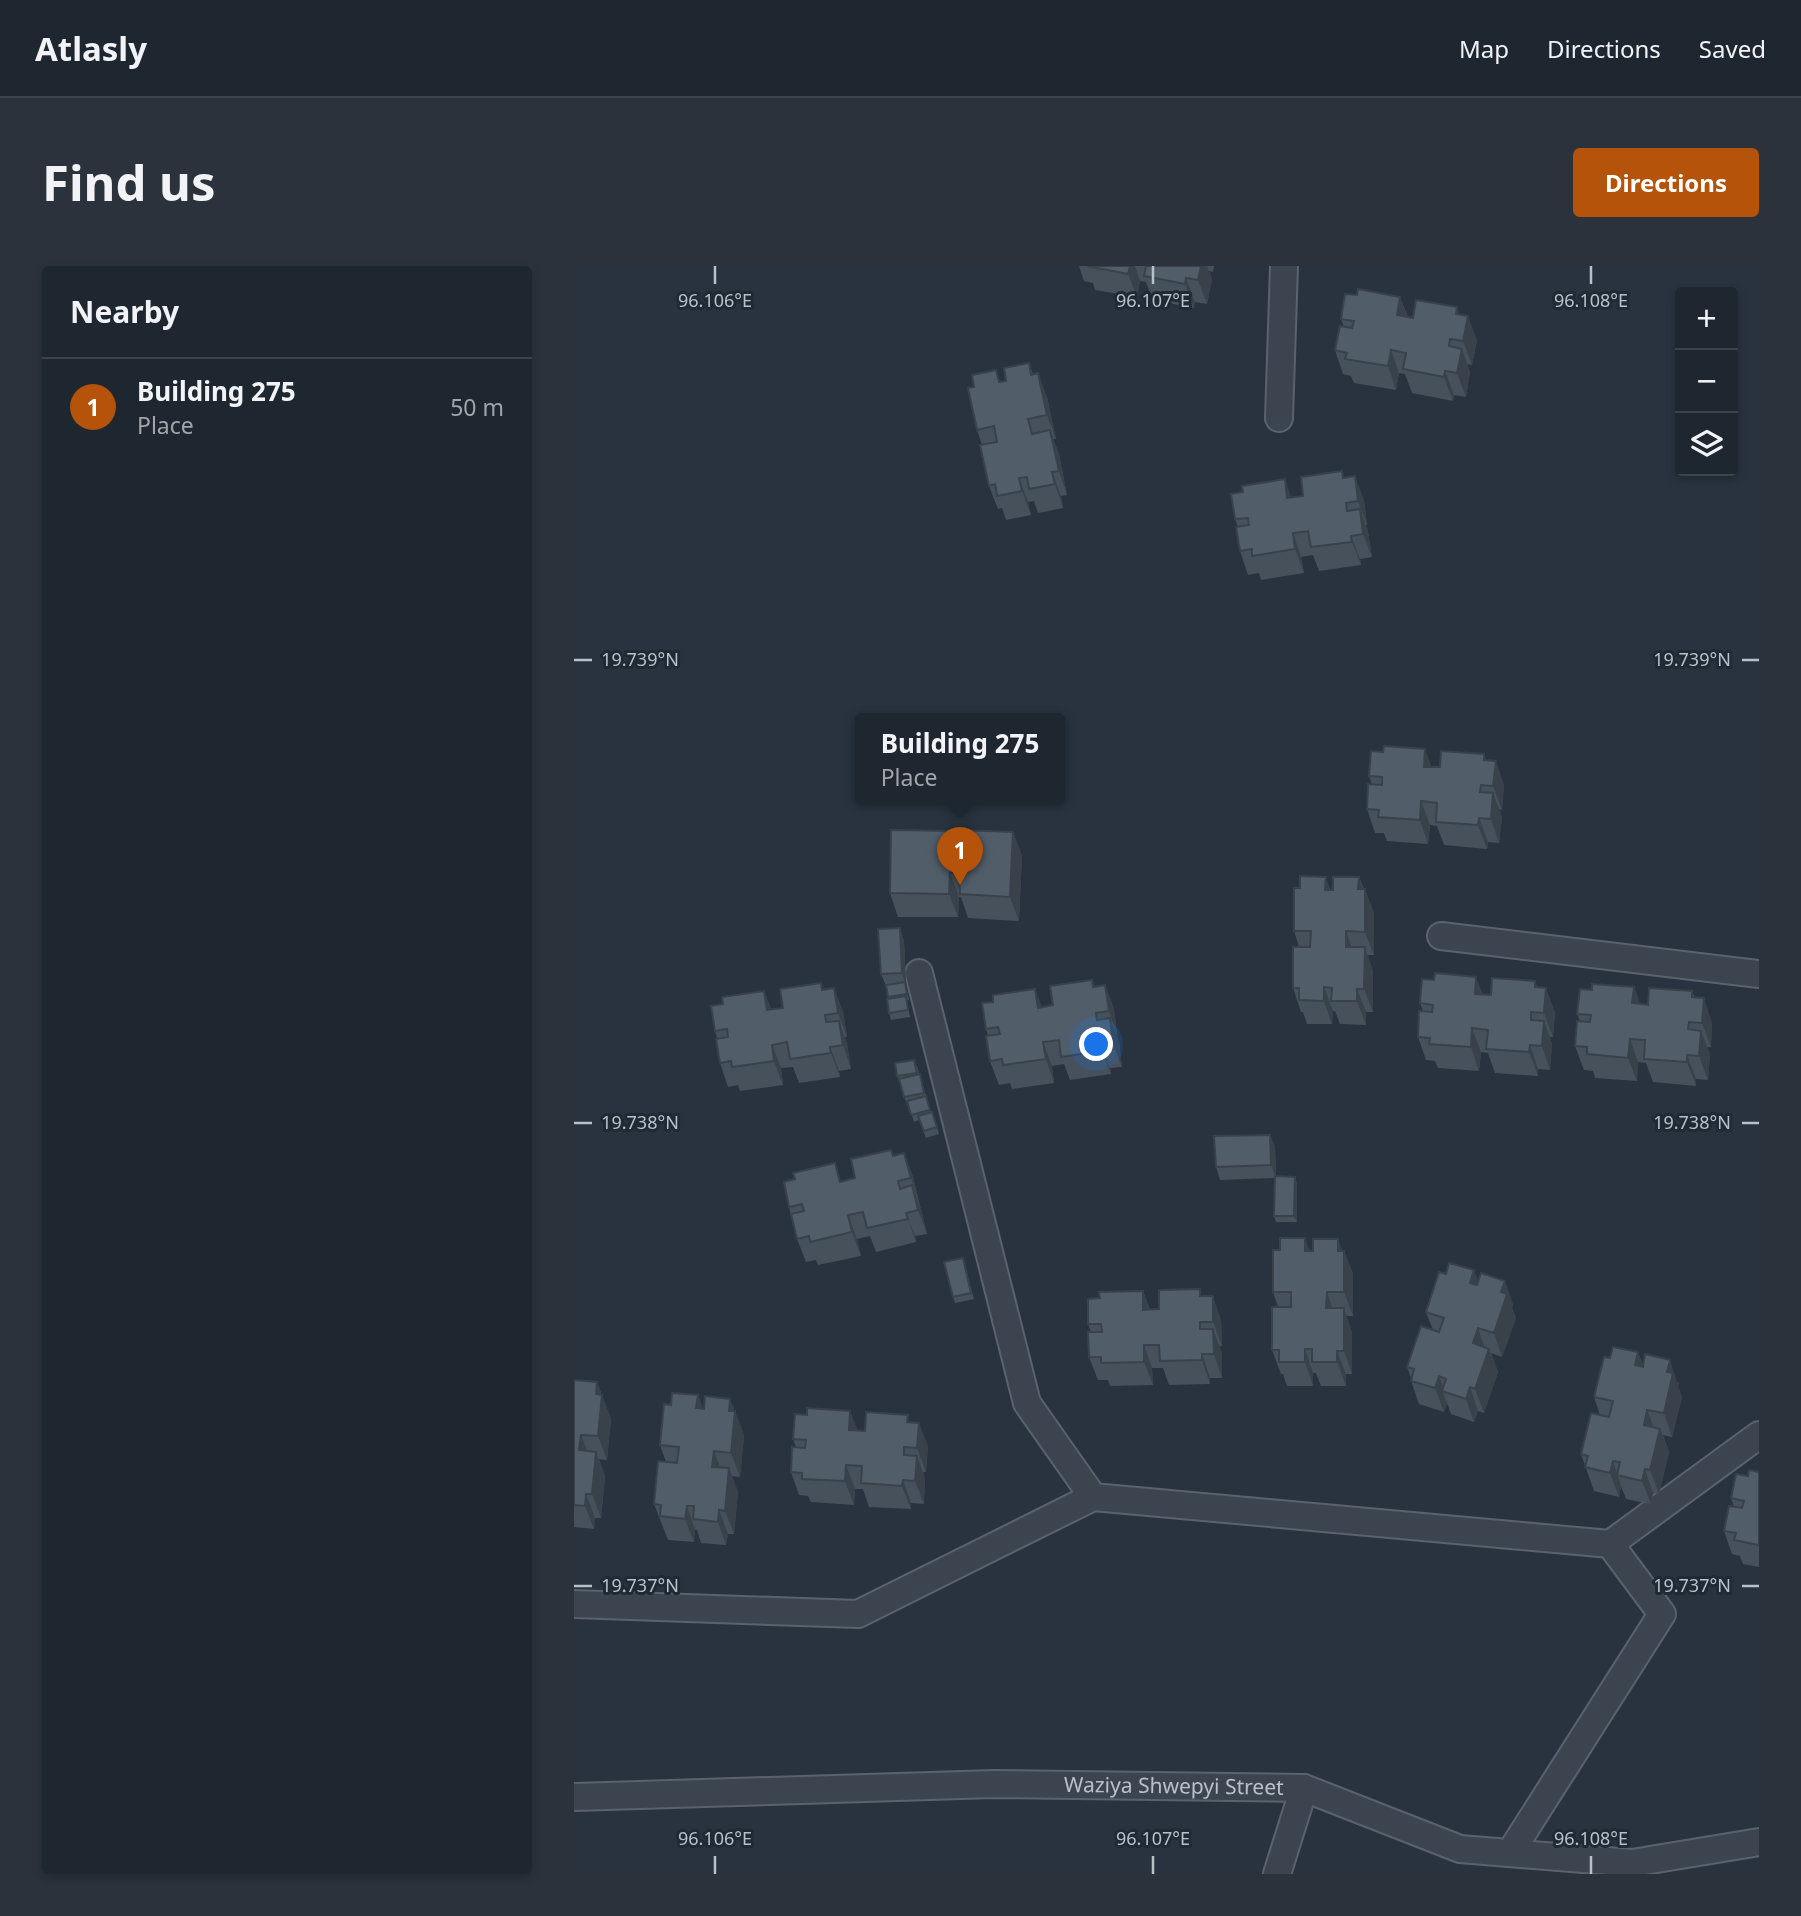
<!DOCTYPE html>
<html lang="en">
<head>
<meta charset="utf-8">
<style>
	:root { --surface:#1e262f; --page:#2b323b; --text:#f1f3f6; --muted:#a1a5aa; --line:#3c434b; --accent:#b45309 }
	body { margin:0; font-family:"Noto Sans",sans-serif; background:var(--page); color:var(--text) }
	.controls { position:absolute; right:21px; top:21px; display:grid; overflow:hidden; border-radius:7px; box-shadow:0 4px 10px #0003 }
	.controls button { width:63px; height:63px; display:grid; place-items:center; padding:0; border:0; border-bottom:2px solid var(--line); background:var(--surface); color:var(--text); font:35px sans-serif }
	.you { position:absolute; left:523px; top:779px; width:24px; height:24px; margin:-18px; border:5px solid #fff; border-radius:50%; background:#1a73e8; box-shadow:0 0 0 10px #1a73e833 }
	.badge { display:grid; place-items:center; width:46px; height:46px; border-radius:50%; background:var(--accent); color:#fff; font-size:23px; font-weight:700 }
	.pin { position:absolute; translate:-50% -58px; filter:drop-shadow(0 2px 4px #0008) }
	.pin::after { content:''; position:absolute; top:37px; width:24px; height:21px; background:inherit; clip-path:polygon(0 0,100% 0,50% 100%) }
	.popup { position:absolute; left:281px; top:447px; width:210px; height:91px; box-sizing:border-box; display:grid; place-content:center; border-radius:7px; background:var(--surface); filter:drop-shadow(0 2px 5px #0005); font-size:23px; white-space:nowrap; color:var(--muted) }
	.popup b { font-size:26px; color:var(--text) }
	.popup::after { content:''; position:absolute; left:50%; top:100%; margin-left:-14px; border:14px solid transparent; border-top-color:var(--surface) }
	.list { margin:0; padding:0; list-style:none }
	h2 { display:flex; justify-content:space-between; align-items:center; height:91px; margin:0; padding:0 28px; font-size:30px }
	h2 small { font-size:23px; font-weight:400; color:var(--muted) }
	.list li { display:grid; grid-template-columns:46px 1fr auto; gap:21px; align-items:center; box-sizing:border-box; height:98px; padding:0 28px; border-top:2px solid var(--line) }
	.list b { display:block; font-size:26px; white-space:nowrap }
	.list p { margin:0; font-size:23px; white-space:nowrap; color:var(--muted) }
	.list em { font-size:23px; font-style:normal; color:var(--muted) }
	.icon { flex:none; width:38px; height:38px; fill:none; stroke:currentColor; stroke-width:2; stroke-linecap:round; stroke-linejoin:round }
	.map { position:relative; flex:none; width:1185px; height:1608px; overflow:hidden; border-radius:7px }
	header { display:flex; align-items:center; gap:42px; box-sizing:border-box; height:98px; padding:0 35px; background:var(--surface); border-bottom:2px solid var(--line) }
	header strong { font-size:33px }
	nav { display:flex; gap:38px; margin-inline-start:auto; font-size:24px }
	.intro { display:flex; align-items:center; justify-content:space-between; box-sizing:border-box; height:168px; padding:0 42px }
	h1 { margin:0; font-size:49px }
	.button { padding:18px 32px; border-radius:7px; background:var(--accent); color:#fff; font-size:24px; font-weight:700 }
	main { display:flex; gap:42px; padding:0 42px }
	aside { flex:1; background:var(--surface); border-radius:7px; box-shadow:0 4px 10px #0003 }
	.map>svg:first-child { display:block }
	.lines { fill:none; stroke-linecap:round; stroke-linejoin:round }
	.minor-casing { stroke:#5a636d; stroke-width:30 }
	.minor { stroke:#3c454f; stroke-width:26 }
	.wall { fill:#46515b }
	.shaded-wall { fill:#39424a }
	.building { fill:#515e6a; stroke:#39424a; stroke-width:2 }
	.ticks { fill:none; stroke:#b8c0ca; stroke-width:2.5 }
	.labels { text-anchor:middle; stroke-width:6; stroke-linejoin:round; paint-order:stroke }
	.street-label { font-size:21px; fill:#b8c0ca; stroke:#202a34 }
	.ticks-label { font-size:18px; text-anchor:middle; fill:#b8c0ca; stroke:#202a34; stroke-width:6; stroke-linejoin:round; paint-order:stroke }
</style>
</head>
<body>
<header>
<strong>Atlasly</strong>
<nav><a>Map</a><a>Directions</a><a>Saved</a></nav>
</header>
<div class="intro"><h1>Find us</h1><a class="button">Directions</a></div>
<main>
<aside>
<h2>Nearby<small></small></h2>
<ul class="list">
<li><span class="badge">1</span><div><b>Building 275</b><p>Place</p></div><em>50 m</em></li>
</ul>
</aside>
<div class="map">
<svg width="1185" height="1608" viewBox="0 0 1185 1608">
	<rect width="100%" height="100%" fill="#28333f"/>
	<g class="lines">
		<defs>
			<g id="minor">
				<polyline points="705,152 710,0"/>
				<polyline points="867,670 1185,708"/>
				<polyline points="345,707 453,1137 519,1231 1036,1278 1088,1348 936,1587"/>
				<polyline points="1036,1278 1185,1169"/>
				<polyline points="0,1338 284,1348 519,1231"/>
				<path id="s1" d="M0 1531 420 1518 730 1522 886 1583 1058 1597 1185 1576"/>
				<polyline points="703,1608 730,1522"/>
			</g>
		</defs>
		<use href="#minor" class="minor-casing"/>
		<use href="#minor" class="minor"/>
	</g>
	<g class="wall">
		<polygon points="505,0 640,0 639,6 635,5 638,13 633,38 621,36 620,42 579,34 572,16 566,15 563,31 521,24 519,17 510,15"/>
		<polygon points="783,29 826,31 834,51 839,52 886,49 903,74 898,99 893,98 896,106 892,131 880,129 879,135 838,127 831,108 825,107 822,124 780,117 777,110 769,108 761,84 770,61 767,53"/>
		<polygon points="455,97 459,108 473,131 482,173 479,173 485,188 493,229 487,230 489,242 464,247 460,235 454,236 457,249 432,254 428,242 424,243 415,220 408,179 403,164 426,116 432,115"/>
		<polygon points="768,205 770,212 790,234 793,259 792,259 794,266 798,291 786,293 787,299 745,305 739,289 727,291 730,307 687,314 685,307 674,309 666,285 664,261 661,253 718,232 729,230"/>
		<polygon points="910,488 912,494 930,519 928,544 925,543 928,551 925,577 914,576 913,583 870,579 863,560 856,559 854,578 813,575 810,567 801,567 793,543 798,518 795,510 858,501 866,501"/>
		<polygon points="378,565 385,584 439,566 448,590 445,655 394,652 387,631 385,631 384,651 324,651 316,627"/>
		<polygon points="785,611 800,647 800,689 793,689 799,705 799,746 792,746 792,759 766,758 761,745 759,745 758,758 733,758 729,746 727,746 719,722 725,681 720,665 756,624 759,624"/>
		<polygon points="326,662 330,675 332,719 335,734 333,734 336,751 317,754 315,747 315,733 312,720 307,708"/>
		<polygon points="518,714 520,721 531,719 540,743 543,769 542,769 545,776 548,801 536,802 537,808 496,814 490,798 478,800 480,817 438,823 436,817 425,819 416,795 414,770 412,763 468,741 479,739"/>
		<polygon points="860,714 909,728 917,729 961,715 963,721 981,746 979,771 976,771 978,778 976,804 964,803 964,810 921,807 914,787 907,786 905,805 864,802 861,795 852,794 844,771 849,745 846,737"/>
		<polygon points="1060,721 1066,738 1074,739 1118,725 1121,732 1138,756 1137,781 1133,781 1136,788 1134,814 1122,813 1122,820 1079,816 1072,797 1064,796 1063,815 1021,812 1019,805 1010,804 1001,780 1006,755 1003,748 1018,724"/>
		<polygon points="249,723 269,745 273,771 271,771 273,778 277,803 265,805 266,811 225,817 219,801 207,802 209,819 166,825 164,819 154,821 146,797 143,772 141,765 149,738 190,725 197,743 209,742"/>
		<polygon points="343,800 357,846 358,846 365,868 352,872 345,854 340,856 334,837 333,838 330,831 326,817 323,810"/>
		<polygon points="696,869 701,881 702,910 723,917 723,956 702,956 700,950 700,912 646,914 642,901"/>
		<polygon points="330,887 339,911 353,968 341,970 342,976 302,986 296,970 283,973 287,990 244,999 242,994 232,996 223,973 215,941 268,915 281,912 319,890"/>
		<polygon points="736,985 770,985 779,1008 779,1050 772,1050 778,1066 778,1108 772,1108 772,1120 747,1120 742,1107 739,1107 739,1120 713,1120 709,1108 707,1108 698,1084 704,1041 699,1026"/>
		<polygon points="389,992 400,1033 381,1037 379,1031"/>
		<polygon points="900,1004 904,1016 939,1038 938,1042 942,1052 928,1091 917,1087 924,1106 910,1147 904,1145 900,1156 877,1148 873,1137 870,1146 845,1138 837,1115 837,1112 833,1101 859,1064 852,1046 872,1008"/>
		<polygon points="569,1025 576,1044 585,1043 629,1030 647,1054 648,1080 645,1080 648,1087 648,1112 636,1112 636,1118 595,1119 589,1102 578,1102 579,1119 536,1120 534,1114 524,1114 515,1091 517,1066 514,1058 526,1032"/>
		<polygon points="1064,1086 1069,1099 1105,1117 1104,1120 1108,1131 1098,1171 1089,1169 1095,1186 1085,1228 1079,1227 1077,1238 1052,1233 1047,1220 1045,1231 1020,1225 1007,1188 1026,1149 1020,1131 1036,1092"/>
		<polygon points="0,1114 23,1116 37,1153 33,1194 25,1193 31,1210 27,1252 21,1252 20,1263 0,1261"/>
		<polygon points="124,1129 129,1143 156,1133 170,1169 166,1211 158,1210 164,1226 160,1268 154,1268 152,1279 127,1277 123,1264 121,1264 120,1276 94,1274 80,1238 92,1196 86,1179 97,1139"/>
		<polygon points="336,1156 354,1180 352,1206 349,1206 351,1213 350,1238 337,1237 337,1243 295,1241 289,1223 281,1223 280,1239 237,1236 234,1230 225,1229 217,1206 222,1181 219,1173 283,1164 291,1165"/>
		<polygon points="1185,1206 1185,1301 1169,1298 1166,1290 1158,1288 1150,1265 1160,1241 1157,1232 1174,1210"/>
	</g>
	<g class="shaded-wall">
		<polygon points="556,0 561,0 566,15 563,31 554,8"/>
		<polygon points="627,0 633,0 638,13 633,38 624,14"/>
		<polygon points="612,12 621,36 620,42 611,18"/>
		<polygon points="826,31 835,55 823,49"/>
		<polygon points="883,41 891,64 894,50 903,74 898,99 889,75 882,48"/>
		<polygon points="888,83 896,106 892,131 883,107"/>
		<polygon points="817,84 825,107 822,124 814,100"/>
		<polygon points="871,105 880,129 879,135 870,111"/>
		<polygon points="464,107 473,131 482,173 473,149"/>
		<polygon points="476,164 485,188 493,229 485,205"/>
		<polygon points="478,206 487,230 489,242 481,218"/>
		<polygon points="781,210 790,234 793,259 784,235"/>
		<polygon points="445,212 454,236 457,249 448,225"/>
		<polygon points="711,213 719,237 713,232"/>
		<polygon points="786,243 794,266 798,291 789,268"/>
		<polygon points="719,267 727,291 730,307 721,283"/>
		<polygon points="777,270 786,293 787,299 778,276"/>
		<polygon points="851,483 860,507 850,501"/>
		<polygon points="922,495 930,519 928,544 919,520"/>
		<polygon points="919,527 928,551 925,577 917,553"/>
		<polygon points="847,535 856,559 854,578 846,554"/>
		<polygon points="905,552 914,576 913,583 904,559"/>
		<polygon points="378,565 386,589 377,584"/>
		<polygon points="439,566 448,590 445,655 436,631"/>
		<polygon points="376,607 385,631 384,651 375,628"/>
		<polygon points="752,611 760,634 751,624"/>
		<polygon points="785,611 791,629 791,623 800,647 800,689 791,666 784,623"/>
		<polygon points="326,662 330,675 332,719 328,707"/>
		<polygon points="772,665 780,689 772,681"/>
		<polygon points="791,681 799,705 799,746 790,723"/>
		<polygon points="902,711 911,734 901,728"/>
		<polygon points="531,719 540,743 543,769 535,745"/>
		<polygon points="750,721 759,745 758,758 750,735"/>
		<polygon points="1060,721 1069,745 1058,737"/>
		<polygon points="260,722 269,745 273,771 264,747"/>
		<polygon points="972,722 981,746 979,771 970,747"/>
		<polygon points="461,723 470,746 464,742"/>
		<polygon points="783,723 792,746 792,759 783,735"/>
		<polygon points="190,725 199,749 193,744"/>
		<polygon points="1130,732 1138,756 1137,781 1128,757"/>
		<polygon points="536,752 545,776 548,801 539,777"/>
		<polygon points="265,755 273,778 277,803 269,779"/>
		<polygon points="970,755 978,778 976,804 968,780"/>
		<polygon points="898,762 907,786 905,805 897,781"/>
		<polygon points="1127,765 1136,788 1134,814 1125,790"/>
		<polygon points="1056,773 1064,796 1063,815 1054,792"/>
		<polygon points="469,776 478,800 480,817 472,793"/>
		<polygon points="198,779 207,802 209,819 200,795"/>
		<polygon points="527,779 536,802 537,808 528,785"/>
		<polygon points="956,779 964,803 964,810 955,786"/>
		<polygon points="256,781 265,805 266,811 257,787"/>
		<polygon points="1113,789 1122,813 1122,820 1113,796"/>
		<polygon points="696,869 701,881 702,912 697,899"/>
		<polygon points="330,887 339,911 345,936 337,912"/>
		<polygon points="721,911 723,917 723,956 720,950"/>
		<polygon points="338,919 347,943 353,968 344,944"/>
		<polygon points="332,947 341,970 342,976 334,953"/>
		<polygon points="274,949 283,973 287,990 278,966"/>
		<polygon points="731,972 740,996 731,985"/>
		<polygon points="764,973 770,989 770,985 779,1008 779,1050 770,1026 764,985"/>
		<polygon points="900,1004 908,1028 896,1017"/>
		<polygon points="931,1015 939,1038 938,1042 942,1052 928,1091 920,1067 927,1026"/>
		<polygon points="569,1025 577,1049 569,1044"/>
		<polygon points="753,1026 761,1050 752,1042"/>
		<polygon points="639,1030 647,1054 648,1080 639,1056"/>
		<polygon points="770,1042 778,1066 778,1108 770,1085"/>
		<polygon points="904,1062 912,1086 899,1077"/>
		<polygon points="639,1063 648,1087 648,1112 640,1088"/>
		<polygon points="570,1079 578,1102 579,1119 570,1096"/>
		<polygon points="731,1083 739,1107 739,1120 731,1096"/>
		<polygon points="915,1083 924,1106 910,1147 901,1123"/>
		<polygon points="763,1085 772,1108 772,1120 763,1096"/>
		<polygon points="1064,1086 1073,1110 1061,1099"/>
		<polygon points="628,1088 636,1112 636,1118 628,1094"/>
		<polygon points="1096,1094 1108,1131 1098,1171 1090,1147 1093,1106"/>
		<polygon points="865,1110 871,1126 868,1125 873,1137 870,1146 861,1122"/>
		<polygon points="23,1116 37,1153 33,1194 24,1170 22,1128"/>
		<polygon points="896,1121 904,1145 900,1156 892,1133"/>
		<polygon points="124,1129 132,1153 122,1142"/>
		<polygon points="156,1133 170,1169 166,1211 157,1187 155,1145"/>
		<polygon points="1073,1144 1082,1167 1070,1159"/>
		<polygon points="276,1145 285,1168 275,1164"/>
		<polygon points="345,1157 354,1180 352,1206 343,1182"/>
		<polygon points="1086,1163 1095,1186 1085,1228 1076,1204"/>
		<polygon points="7,1169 16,1192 5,1184"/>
		<polygon points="140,1185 149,1209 138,1201"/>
		<polygon points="22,1186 31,1210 27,1252 18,1228"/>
		<polygon points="343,1190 351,1213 350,1238 341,1215"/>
		<polygon points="1039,1195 1047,1220 1045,1231 1036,1207"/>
		<polygon points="272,1199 281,1223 280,1239 271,1215"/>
		<polygon points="155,1202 164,1226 160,1268 151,1245"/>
		<polygon points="1071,1203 1079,1227 1077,1238 1068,1215"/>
		<polygon points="329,1214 337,1237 337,1243 328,1220"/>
		<polygon points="12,1228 21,1252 20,1263 11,1240"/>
		<polygon points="113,1240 121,1264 120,1276 111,1253"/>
		<polygon points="145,1244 154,1268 152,1279 144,1256"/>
	</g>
	<g class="building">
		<polygon points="513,0 556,0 554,8"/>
		<polygon points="572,0 627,0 624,14 612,12 611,18 570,10"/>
		<polygon points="784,23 826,31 823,49 839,52 842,34 883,41 882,48 894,50 889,75 876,73 875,80 888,83 883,107 871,105 870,111 829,103 832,87 817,84 814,100 771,93 773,87 761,84 766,60 778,62 780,55 767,53 771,28 783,29"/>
		<polygon points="455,97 457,109 464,107 473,149 454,153 458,168 476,164 485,205 478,206 481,218 455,223 453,211 445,212 448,225 423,230 421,218 415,220 406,179 423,176 420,160 403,164 394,122 400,121 398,109 422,104 425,116 432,115 430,102"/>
		<polygon points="768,205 769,212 781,210 784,235 772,237 773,245 786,243 789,268 777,270 778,276 737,281 734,265 719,267 721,283 678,290 678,283 666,285 662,261 675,259 674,252 661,253 657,228 669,226 668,220 711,213 713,232 729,230 727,211"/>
		<polygon points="810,480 851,483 850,501 866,501 867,485 910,488 910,494 922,495 919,520 907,519 906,526 919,527 917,553 905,552 904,559 862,556 863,537 847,535 846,554 804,551 805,544 793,543 794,518 808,519 808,511 795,510 797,485 809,486"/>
		<polygon points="317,564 378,565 377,584 385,584 386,564 439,566 436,631 386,628 385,607 376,607 375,628 316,627"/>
		<polygon points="726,610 752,611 751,624 759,624 759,611 785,611 784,623 791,623 791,666 772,665 772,681 791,681 790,723 783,723 783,735 757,735 758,722 750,721 750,735 725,734 725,722 719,722 719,681 736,681 737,665 720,665 720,622 726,622"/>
		<polygon points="326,662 328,707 307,708 304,663"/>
		<polygon points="861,707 902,711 901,728 917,729 918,712 961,715 961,721 972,722 970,747 957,746 957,754 970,755 968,780 956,779 955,786 912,783 914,764 898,762 897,781 855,778 856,772 844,771 845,745 858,746 859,739 846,737 848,713 860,714"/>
		<polygon points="518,714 519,721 531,719 535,745 522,747 523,754 536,752 539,777 527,779 528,785 487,791 485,774 469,776 472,793 429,799 428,793 416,795 412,770 426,768 424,761 412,763 408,737 419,736 419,729 461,723 464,742 479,739 476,720"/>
		<polygon points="331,716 333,728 314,731 312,719"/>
		<polygon points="247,717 248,724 260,722 264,747 251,749 252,756 265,755 269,779 256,781 257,787 216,793 213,776 198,779 200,795 158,801 157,795 146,797 142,773 154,771 153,763 141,765 137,740 149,738 148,731 190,725 193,744 209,742 206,723"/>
		<polygon points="1018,718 1060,721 1058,737 1074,739 1075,722 1118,725 1118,731 1130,732 1128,757 1115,756 1114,763 1127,765 1125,790 1113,789 1113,796 1070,793 1071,774 1056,773 1054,792 1013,788 1013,781 1001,780 1003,755 1016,756 1017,749 1003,748 1006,723 1018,724"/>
		<polygon points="332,730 334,744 315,747 313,733"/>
		<polygon points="340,794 343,807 323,810 321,797"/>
		<polygon points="346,808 350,827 330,831 325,813"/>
		<polygon points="352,830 356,844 337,849 333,835"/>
		<polygon points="358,846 363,861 350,865 344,850"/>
		<polygon points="696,869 697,899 642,901 640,870"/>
		<polygon points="317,884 319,890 330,887 337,912 324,915 326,923 338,919 344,944 332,947 334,953 293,962 289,946 274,949 278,966 236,976 235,970 223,973 217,948 230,945 228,938 215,941 210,916 221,913 219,907 261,897 266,916 281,912 277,893"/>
		<polygon points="701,910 721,911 720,950 700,950"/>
		<polygon points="706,972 731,972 731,985 739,985 739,973 764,973 764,985 770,985 770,1026 753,1026 752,1042 770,1042 770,1085 763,1085 763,1096 738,1096 738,1083 731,1083 731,1096 705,1096 705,1084 698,1084 698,1041 717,1041 717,1026 699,1026 699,984 706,984"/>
		<polygon points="389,992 397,1027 379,1031 370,996"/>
		<polygon points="875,997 900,1004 896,1017 903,1019 907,1007 931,1015 927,1026 933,1028 920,1067 904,1062 899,1077 915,1083 901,1123 896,1121 892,1133 868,1125 872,1113 865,1110 861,1122 837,1115 840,1103 833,1101 847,1060 865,1066 870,1052 852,1046 865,1006 872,1008"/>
		<polygon points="626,1023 626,1030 639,1030 639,1056 626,1056 626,1063 639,1063 640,1088 628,1088 628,1094 586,1095 585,1079 570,1079 570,1096 527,1097 527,1091 515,1091 514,1066 528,1066 527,1058 514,1058 514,1033 526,1032 525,1026 569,1025 569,1044 585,1043 585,1024"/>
		<polygon points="1039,1081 1064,1086 1061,1099 1069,1101 1071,1088 1096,1094 1093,1106 1099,1107 1090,1147 1073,1144 1070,1159 1086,1163 1076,1204 1071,1203 1068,1215 1043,1209 1046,1196 1039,1195 1036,1207 1011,1201 1014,1190 1007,1188 1017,1147 1035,1151 1039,1135 1020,1131 1030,1091 1036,1092"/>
		<polygon points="0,1114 23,1116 22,1128 28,1129 24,1170 7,1169 5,1184 22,1186 18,1228 12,1228 11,1240 0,1239"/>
		<polygon points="98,1127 124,1129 122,1142 130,1143 131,1130 156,1133 155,1145 161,1145 157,1187 140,1185 138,1201 155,1202 151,1245 145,1244 144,1256 119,1253 120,1240 113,1240 111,1253 86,1250 87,1239 80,1238 84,1195 103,1197 105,1181 86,1179 90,1138 97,1139"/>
		<polygon points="233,1142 276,1145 275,1164 291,1165 292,1146 334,1149 333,1156 345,1157 343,1182 330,1181 330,1189 343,1190 341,1215 329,1214 328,1220 287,1217 288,1200 272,1199 271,1215 228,1213 228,1207 217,1206 218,1181 231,1182 232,1174 219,1173 221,1148 233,1149"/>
		<polygon points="1175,1204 1185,1206 1185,1279 1160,1274 1162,1267 1150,1265 1155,1240 1168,1242 1170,1235 1157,1232 1162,1208 1174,1210"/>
	</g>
	<path class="ticks" d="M141 0V18M579 0V18M1017 0V18M0 394H18M1168 394H1185M0 857H18M1168 857H1185M0 1320H18M1168 1320H1185M141 1590V1608M579 1590V1608M1017 1590V1608"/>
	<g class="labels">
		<g class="street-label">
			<text dy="7" stroke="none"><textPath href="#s1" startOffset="600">Waziya Shwepyi Street</textPath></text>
		</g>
	</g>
	<g class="ticks-label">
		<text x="141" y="41">96.106°E</text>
		<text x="579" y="41">96.107°E</text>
		<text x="1017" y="41">96.108°E</text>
		<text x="66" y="400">19.739°N</text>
		<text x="1118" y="400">19.739°N</text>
		<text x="66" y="863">19.738°N</text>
		<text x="1118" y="863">19.738°N</text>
		<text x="66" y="1326">19.737°N</text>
		<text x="1118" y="1326">19.737°N</text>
		<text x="141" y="1579">96.106°E</text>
		<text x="579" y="1579">96.107°E</text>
		<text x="1017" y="1579">96.108°E</text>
	</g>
</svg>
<div class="controls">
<button>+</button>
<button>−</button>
<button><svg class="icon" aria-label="layers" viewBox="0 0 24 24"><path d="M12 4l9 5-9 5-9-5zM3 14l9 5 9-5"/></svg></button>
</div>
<div class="you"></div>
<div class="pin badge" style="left:386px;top:619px">1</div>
<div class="popup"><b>Building 275</b>Place</div>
</div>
</main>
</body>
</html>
